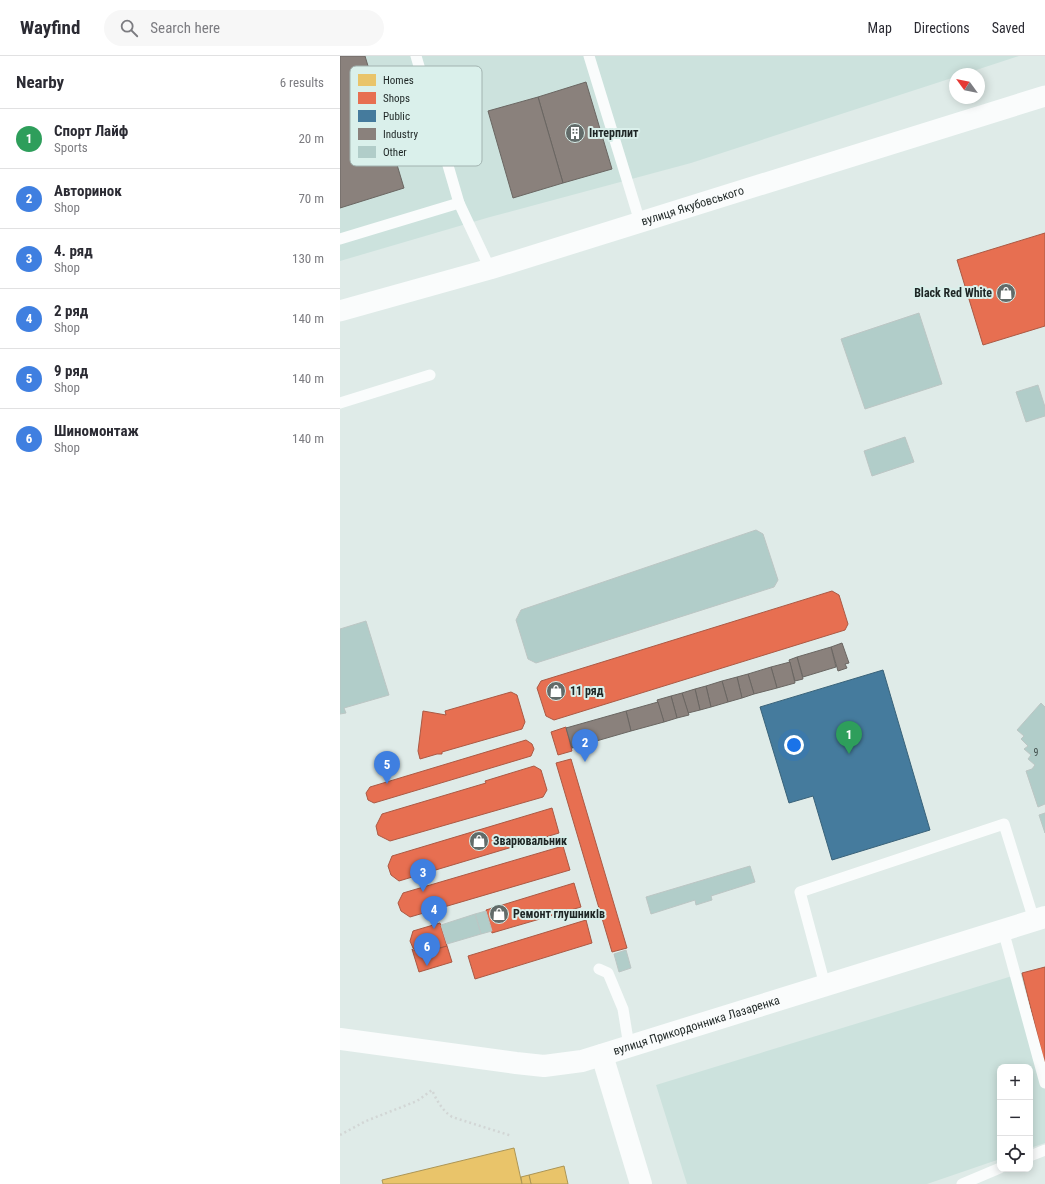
<!DOCTYPE html>
<html lang="en">
<head>
<meta charset="utf-8">
<style>
	:root { --surface:#fff; --page:#f7f7f7; --text:#2b2b33; --muted:#7c7c81; --line:#e1e1e2; --accent:#b45309 }
	body { margin:0; font-family:"Roboto Condensed",sans-serif; background:var(--page); color:var(--text) }
	.controls { position:absolute; right:12px; bottom:12px; display:grid; overflow:hidden; border-radius:8px; box-shadow:0 2px 10px #0003 }
	.controls button { width:36px; height:36px; display:grid; place-items:center; padding:0; border:0; border-bottom:1px solid var(--line); background:var(--surface); color:var(--text); font:20px sans-serif }
	.compass { position:absolute; left:609px; top:12px; width:36px; height:36px; border-radius:50%; background:var(--surface); box-shadow:0 2px 10px #0003; rotate:303deg }
	.you { position:absolute; left:454px; top:689px; width:14px; height:14px; margin:-10px; border:3px solid #fff; border-radius:50%; background:#1a73e8; box-shadow:0 0 0 6px #1a73e833 }
	.badge { display:grid; place-items:center; width:26px; height:26px; border-radius:50%; background:var(--accent); color:#fff; font-size:13px; font-weight:700 }
	.pin { position:absolute; translate:-50% -33px; filter:drop-shadow(0 1px 2px #0008) }
	.pin::after { content:''; position:absolute; top:21px; width:14px; height:12px; background:inherit; clip-path:polygon(0 0,100% 0,50% 100%) }
	.list { margin:0; padding:0; list-style:none }
	h2 { display:flex; justify-content:space-between; align-items:center; height:52px; margin:0; padding:0 16px; font-size:17px }
	h2 small { font-size:13px; font-weight:400; color:var(--muted) }
	.list li { display:grid; grid-template-columns:26px 1fr auto; gap:12px; align-items:center; box-sizing:border-box; height:60px; padding:0 16px; border-top:1px solid var(--line) }
	.list b { display:block; font-size:15px; white-space:nowrap }
	.list p { margin:0; font-size:13px; white-space:nowrap; color:var(--muted) }
	.list em { font-size:13px; font-style:normal; color:var(--muted) }
	.icon { flex:none; width:22px; height:22px; fill:none; stroke:currentColor; stroke-width:2; stroke-linecap:round; stroke-linejoin:round }
	.map { position:relative; flex:none; width:705px; height:1128px; overflow:hidden }
	header { display:flex; align-items:center; gap:24px; box-sizing:border-box; height:56px; padding:0 20px; background:var(--surface); border-bottom:1px solid var(--line) }
	header strong { font-size:19px }
	nav { display:flex; gap:22px; margin-inline-start:auto; font-size:14px }
	.search { width:280px; height:36px; background:var(--page); display:flex; align-items:center; gap:10px; box-sizing:border-box; padding:0 14px; border-radius:22px; color:var(--muted); font-size:15px }
	main { display:flex }
	aside { flex:1; background:var(--surface) }
	.map>svg:first-child { display:block }
	.built { fill:#cce2dd }
	.homes { fill:#e9c46a; stroke:#ac9555 }
	.shops { fill:#e76f51; stroke:#ab5944 }
	.public { fill:#457b9d; stroke:#396279 }
	.industry { fill:#8a817c; stroke:#6a6662 }
	.building { fill:#b1cdc9; stroke:#bcc6c4 }
	.lines { fill:none; stroke-linecap:round; stroke-linejoin:round }
	.path { stroke:#d2d6d5; stroke-width:2.5; stroke-dasharray:2 3; stroke-linecap:butt }
	.service { stroke:#fafcfc; stroke-width:11 }
	.minor { stroke:#fafcfc; stroke-width:21 }
	.tertiary { stroke:#fafcfc; stroke-width:22 }
	.labels { text-anchor:middle; stroke-width:4; stroke-linejoin:round; paint-order:stroke }
	.number-label { font-size:10px; fill:#43504e }
	.poi-label { font-size:12px; font-weight:bold; fill:#1e2625; stroke:#daf0eb; text-anchor:start }
	.street-label { font-size:12px; fill:#1e2625; stroke:#daf0eb }
	.key { fill:#daf0eb; stroke:#a2b3b0; stroke-width:1 }
	.key-label { font-size:11px; fill:#1e2625 }
</style>
</head>
<body>
<header>
<strong>Wayfind</strong>
<div class="search"><svg class="icon" aria-label="search" viewBox="0 0 24 24"><circle cx="10" cy="10" r="6"/><path d="M15 15l6 6"/></svg>Search here</div>
<nav><a>Map</a><a>Directions</a><a>Saved</a></nav>
</header>
<main>
<aside>
<h2>Nearby<small>6 results</small></h2>
<ul class="list">
<li><span class="badge" style="background:#2e9e5b">1</span><div><b>Спорт Лайф</b><p>Sports</p></div><em>20 m</em></li>
<li><span class="badge" style="background:#3f7fe0">2</span><div><b>Авторинок</b><p>Shop</p></div><em>70 m</em></li>
<li><span class="badge" style="background:#3f7fe0">3</span><div><b>4. ряд</b><p>Shop</p></div><em>130 m</em></li>
<li><span class="badge" style="background:#3f7fe0">4</span><div><b>2 ряд</b><p>Shop</p></div><em>140 m</em></li>
<li><span class="badge" style="background:#3f7fe0">5</span><div><b>9 ряд</b><p>Shop</p></div><em>140 m</em></li>
<li><span class="badge" style="background:#3f7fe0">6</span><div><b>Шиномонтаж</b><p>Shop</p></div><em>140 m</em></li>
</ul>
</aside>
<div class="map">
<svg width="705" height="1128" viewBox="0 0 705 1128">
	<rect width="100%" height="100%" fill="#dfebe8"/>
	<g class="built">
		<polygon points="0,0 679,0 624,18 615,18 615,21 351,107 150,161 0,205"/>
		<polygon points="682,917 705,1009 705,1087 690,1092 690,1011 660,1011 660,1103 587,1128 347,1128 316,1029"/>
	</g>
	<g class="homes">
		<polygon points="174,1092 182,1128 43,1128 42,1124"/>
		<polygon points="224,1110 228,1128 191,1128 189,1119"/>
		<polygon points="189,1119 191,1128 182,1128 181,1121"/>
	</g>
	<g class="shops">
		<polygon points="705,177 705,270 643,289 617,204"/>
		<polygon points="492,535 499,539 508,568 505,574 214,664 206,660 197,632 201,625"/>
		<polygon points="171,636 177,639 185,666 182,673 102,696 102,698 97,698 80,703 78,695 83,655 106,659 105,655"/>
		<polygon points="226,671 232,695 218,699 211,676"/>
		<polygon points="186,684 192,688 194,693 191,700 34,747 28,744 26,737 30,731"/>
		<polygon points="231,703 287,892 272,896 216,707"/>
		<polygon points="194,710 201,714 207,734 203,741 50,785 38,779 36,770 42,758 146,727 145,725"/>
		<polygon points="212,752 219,777 59,825 51,819 48,810 52,800"/>
		<polygon points="223,790 230,814 70,861 61,855 58,847 63,837"/>
		<polygon points="234,827 241,851 152,877 146,854"/>
		<polygon points="246,864 252,887 135,923 128,900"/>
		<polygon points="100,867 107,890 80,898 73,892 70,885 73,875"/>
		<polygon points="107,890 112,906 79,916 72,893 80,898"/>
		<polygon points="705,911 705,1009 682,917"/>
	</g>
	<polygon class="public" points="543,614 590,774 492,804 473,740 449,747 420,651"/>
	<g class="industry">
		<polygon points="0,0 25,0 40,50 49,47 56,69 46,72 64,132 0,152"/>
		<polygon points="246,26 272,113 223,127 198,41"/>
		<polygon points="198,41 223,127 173,142 148,55"/>
		<polygon points="502,587 509,607 505,608 507,612 498,615 491,591"/>
		<polygon points="491,591 496,611 463,621 457,601"/>
		<polygon points="457,601 463,623 455,625 449,604"/>
		<polygon points="450,606 455,627 437,632 431,611"/>
		<polygon points="431,611 437,632 414,638 408,618"/>
		<polygon points="408,618 414,638 402,642 397,621"/>
		<polygon points="397,621 402,642 388,646 382,625"/>
		<polygon points="382,625 388,646 371,651 366,630"/>
		<polygon points="366,630 371,651 360,654 355,633"/>
		<polygon points="355,633 360,654 348,657 342,637"/>
		<polygon points="342,637 349,659 337,662 331,640"/>
		<polygon points="331,640 337,662 324,666 317,644"/>
		<polygon points="318,646 324,666 291,675 286,655"/>
		<polygon points="286,655 291,675 232,692 226,672"/>
	</g>
	<g class="building">
		<polygon points="579,257 602,328 525,353 501,283"/>
		<polygon points="698,329 705,351 705,360 686,366 676,336"/>
		<polygon points="565,381 574,406 532,420 524,395"/>
		<polygon points="416,474 423,478 438,524 434,531 196,607 188,603 176,564 181,554"/>
		<polygon points="26,565 49,639 4,652 6,657 0,658 0,573"/>
		<polygon points="701,647 705,651 705,748 698,751 686,715 692,713 695,709 688,703 691,699 684,693 688,690 681,683 684,680 677,674"/>
		<polygon points="705,757 705,777 699,759"/>
		<polygon points="410,810 415,826 371,840 372,844 356,849 355,844 311,858 306,841"/>
		<polygon points="146,855 152,875 141,878 135,858"/>
		<polygon points="135,858 141,878 107,888 101,869"/>
		<polygon points="286,894 291,912 279,916 274,898"/>
	</g>
	<g class="lines">
		<path class="path" d="M0 1079 26 1065 77 1045 92 1034C97 1045 102 1054 112 1061L172 1080"/>
		<g class="service">
			<polyline points="76,0 119,147 150,213"/>
			<polyline points="249,0 300,166"/>
			<polyline points="0,183 119,147"/>
			<polyline points="0,347 90,319"/>
			<polyline points="663,874 705,1027"/>
			<polyline points="259,913 268,917 283,953 289,990"/>
			<polyline points="485,929 460,836 664,768 694,864"/>
			<polyline points="690,1100 705,1094"/>
			<polyline points="622,1128 660,1112"/>
		</g>
		<path class="minor" id="s1" d="M0 255 150 213 705 40"/>
		<g class="tertiary">
			<path id="s2" d="M0 983 176 1007 204 1010 242 1005 705 861"/>
			<polyline points="262,999 301,1128"/>
		</g>
	</g>
	<defs>
		<symbol id="building-disc" viewBox="-11 -11 22 22"><circle r="9.5" fill="#626b69" stroke="#daf0eb"/><path d="M-4-6H4V6H1V3H-1V6H-4ZM-2.5-4.3h1.7v1.8h-1.7ZM.8-4.3h1.7v1.8H.8ZM-2.5-1h1.7V.8h-1.7ZM.8-1h1.7V.8H.8Z" fill="#fff"/></symbol>
		<symbol id="shop-disc" viewBox="-11 -11 22 22"><circle r="9.5" fill="#626b69" stroke="#daf0eb"/><path d="M-5-2.5h2.3a2.7 3.5 0 0 1 5.4 0H5L5.5 6h-11ZM-1.5-2.5h3a1.5 2.3 0 0 0-3 0Z" fill="#fff"/></symbol>
	</defs>
	<g fill-rule="evenodd">
		<use href="#building-disc" x="224" y="66" width="22" height="22"/>
		<use href="#shop-disc" x="655" y="226" width="22" height="22"/>
		<use href="#shop-disc" x="205" y="624" width="22" height="22"/>
		<use href="#shop-disc" x="128" y="774" width="22" height="22"/>
		<use href="#shop-disc" x="148" y="847" width="22" height="22"/>
	</g>
	<g class="labels">
		<g class="number-label">
			<text x="696" y="700">9</text>
		</g>
		<g class="poi-label">
			<text x="249" y="81">Інтерплит</text>
			<text x="652" y="241" text-anchor="end">Black Red White</text>
			<text x="230" y="639">11 ряд</text>
			<text x="153" y="789">Зварювальник</text>
			<text x="173" y="862">Ремонт глушників</text>
		</g>
		<g class="street-label">
			<text dy="4" stroke="none"><textPath href="#s1" startOffset="368">вулиця Якубовського</textPath></text>
			<text dy="4" stroke="none"><textPath href="#s2" startOffset="364">вулиця Прикордонника Лазаренка</textPath></text>
		</g>
	</g>
	<rect x="10" y="10" width="132" height="100" rx="6" class="key"/>
	<rect x="18" y="18" width="18" height="12" fill="#e9c46a"/>
	<rect x="18" y="36" width="18" height="12" fill="#e76f51"/>
	<rect x="18" y="54" width="18" height="12" fill="#457b9d"/>
	<rect x="18" y="72" width="18" height="12" fill="#8a817c"/>
	<rect x="18" y="90" width="18" height="12" fill="#b1cdc9"/>
	<g class="key-label">
		<text x="43" y="28">Homes</text>
		<text x="43" y="46">Shops</text>
		<text x="43" y="64">Public</text>
		<text x="43" y="82">Industry</text>
		<text x="43" y="100">Other</text>
	</g>
</svg>
<div class="controls">
<button>+</button>
<button>−</button>
<button><svg class="icon" aria-label="locate" viewBox="0 0 24 24"><circle cx="12" cy="12" r="6"/><path d="M12 2v4M12 18v4M2 12h4M18 12h4"/></svg></button>
</div>
<svg class="compass" viewBox="-18 -18 36 36"><path d="M0-13l5 13h-10z" fill="#e53935"/><path d="M0 13l5-13h-10z" fill="#7c7c81"/></svg>
<div class="you"></div>
<div class="pin badge" style="left:509px;top:698px;background:#2e9e5b">1</div>
<div class="pin badge" style="left:245px;top:706px;background:#3f7fe0">2</div>
<div class="pin badge" style="left:83px;top:836px;background:#3f7fe0">3</div>
<div class="pin badge" style="left:94px;top:873px;background:#3f7fe0">4</div>
<div class="pin badge" style="left:47px;top:728px;background:#3f7fe0">5</div>
<div class="pin badge" style="left:87px;top:910px;background:#3f7fe0">6</div>
</div>
</main>
</body>
</html>
